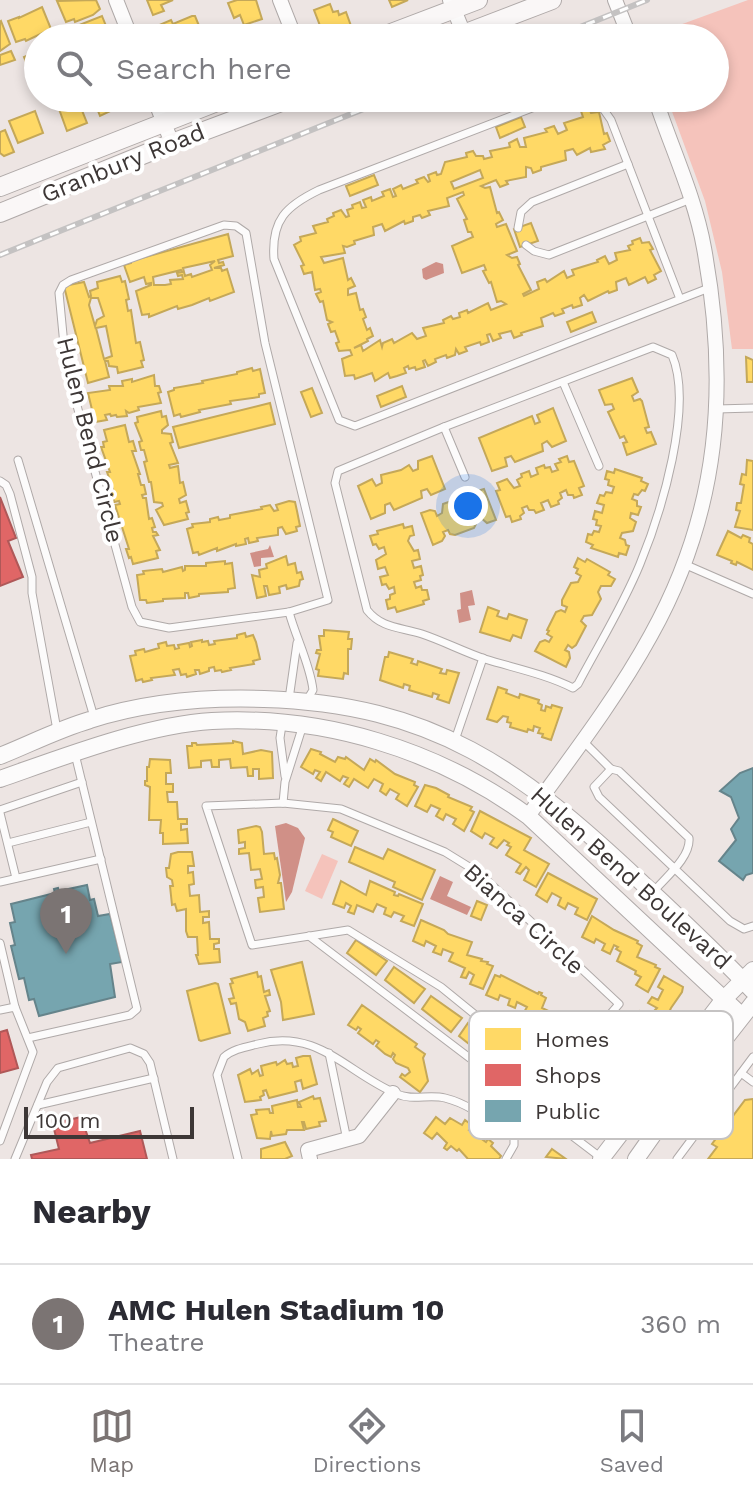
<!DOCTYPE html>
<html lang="en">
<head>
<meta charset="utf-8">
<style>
	:root { --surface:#fff; --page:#f2f2f3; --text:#2b2b33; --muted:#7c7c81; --line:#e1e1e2; --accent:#7b7473 }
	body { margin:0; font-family:"Work Sans",sans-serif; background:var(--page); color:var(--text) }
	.scale { position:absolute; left:24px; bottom:20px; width:170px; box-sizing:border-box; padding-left:8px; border:4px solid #3d3736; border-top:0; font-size:22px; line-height:28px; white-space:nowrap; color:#3d3736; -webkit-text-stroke:6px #fff; paint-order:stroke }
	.you { position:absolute; left:468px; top:506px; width:28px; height:28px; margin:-20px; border:6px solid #fff; border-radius:50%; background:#1a73e8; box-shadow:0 0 0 12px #1a73e833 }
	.badge { display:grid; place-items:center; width:52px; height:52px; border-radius:50%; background:var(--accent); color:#fff; font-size:26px; font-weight:700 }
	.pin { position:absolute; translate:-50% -66px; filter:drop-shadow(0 2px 4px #0008) }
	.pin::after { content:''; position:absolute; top:42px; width:28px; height:24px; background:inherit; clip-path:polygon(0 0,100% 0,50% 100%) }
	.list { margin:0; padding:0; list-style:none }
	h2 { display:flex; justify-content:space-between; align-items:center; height:104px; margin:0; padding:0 32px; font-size:34px }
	h2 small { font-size:26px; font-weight:400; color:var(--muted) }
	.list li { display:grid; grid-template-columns:52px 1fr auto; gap:24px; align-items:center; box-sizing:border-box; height:120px; padding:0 32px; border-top:2px solid var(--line) }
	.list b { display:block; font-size:30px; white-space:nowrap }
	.list p { margin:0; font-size:26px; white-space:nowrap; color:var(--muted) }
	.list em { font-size:26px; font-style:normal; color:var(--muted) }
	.icon { flex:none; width:44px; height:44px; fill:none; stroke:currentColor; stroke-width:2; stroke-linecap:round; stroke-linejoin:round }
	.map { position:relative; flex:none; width:753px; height:1159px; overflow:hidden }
	.search { position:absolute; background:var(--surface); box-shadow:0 4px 12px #0003; left:24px; right:24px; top:24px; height:88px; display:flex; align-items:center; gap:20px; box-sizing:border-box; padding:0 28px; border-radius:44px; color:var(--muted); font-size:30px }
	.sheet { height:224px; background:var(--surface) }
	nav { display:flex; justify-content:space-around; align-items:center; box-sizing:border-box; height:112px; border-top:2px solid var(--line); background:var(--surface); font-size:22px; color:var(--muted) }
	nav a { display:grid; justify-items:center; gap:4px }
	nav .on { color:var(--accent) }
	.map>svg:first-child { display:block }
	.green { fill:#f5c3bb }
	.water { fill:#d09087 }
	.homes { fill:#ffd966; stroke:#c5a858; stroke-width:2; fill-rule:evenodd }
	.shops { fill:#e06666; stroke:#af5858; stroke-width:2 }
	.public { fill:#76a5af; stroke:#65848b; stroke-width:2 }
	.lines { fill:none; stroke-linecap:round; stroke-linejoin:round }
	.service-casing { stroke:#afa9a8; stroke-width:9 }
	.minor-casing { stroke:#afa9a8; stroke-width:16 }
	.tertiary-casing { stroke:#afa9a8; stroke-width:18 }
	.secondary-casing { stroke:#afa9a8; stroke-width:20 }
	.service { stroke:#fcfbfb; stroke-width:7 }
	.minor { stroke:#fcfbfb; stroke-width:14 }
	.tertiary { stroke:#fcfbfb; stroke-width:16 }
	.secondary { stroke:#faf7f7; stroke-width:18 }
	.rail-casing { stroke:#c4c2c2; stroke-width:6 }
	.rail { stroke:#fff; stroke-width:3; stroke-dasharray:9; stroke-linecap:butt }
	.labels { text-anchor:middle; stroke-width:8; stroke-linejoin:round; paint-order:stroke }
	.street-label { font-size:24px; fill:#3d3736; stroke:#fff }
	.key { fill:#fff; stroke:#c5c3c3; stroke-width:2 }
	.key-label { font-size:22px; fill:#3d3736 }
</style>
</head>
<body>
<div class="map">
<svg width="753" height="1159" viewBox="0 0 753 1159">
	<rect width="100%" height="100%" fill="#ede5e3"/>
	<g class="green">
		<polygon points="748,0 753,0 753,349 732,349 722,272 705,201 667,98 715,98 715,38 644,38"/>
		<polygon points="322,854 338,861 322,899 305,891"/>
	</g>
	<g class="water">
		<polygon points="436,262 443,264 444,273 426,280 423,278 422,269"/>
		<polygon points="270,545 274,557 261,558 261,566 254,567 250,553 268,549"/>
		<polygon points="472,590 475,605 468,606 471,620 459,623 457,610 461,609 460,593"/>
		<polygon points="286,823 298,828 305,838 292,892 286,902 275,826"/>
		<polygon points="440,876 453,882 447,896 471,907 467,915 430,899"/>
	</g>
	<g class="homes">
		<polygon points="96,0 100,9 93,15 75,22 74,19 66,22 57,1"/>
		<polygon points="147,0 173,0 161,5 164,11 153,15"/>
		<polygon points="237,0 256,0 262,19 244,25 240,15 234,18 228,3"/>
		<polygon points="389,0 408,0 392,7"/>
		<polygon points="330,4 333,12 338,11 339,15 346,12 351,26 324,36 314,10"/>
		<polygon points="42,7 51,29 26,41 25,39 16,42 8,21 19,17 19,18"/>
		<polygon points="102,16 106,26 73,38 69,29"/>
		<polygon points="192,16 195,16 202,33 200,36 193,38 162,38 157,26 171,20 173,24"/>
		<polygon points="1,21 10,44 0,51 0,22"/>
		<polygon points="266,26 270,38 240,38 240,37"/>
		<polygon points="11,51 15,60 0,65 0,55"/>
		<polygon points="38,51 38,63 28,67 24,57"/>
		<polygon points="55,98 77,98 87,123 67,131"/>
		<polygon points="93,98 135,98 137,103 127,107 125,104 100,116"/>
		<path d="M589 108 591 113 599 112 604 134 607 133 610 141 603 145 605 149 591 152 590 148 577 155 573 149 565 151 566 160 541 167V170L533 173 531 168 526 167V177L506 181 508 184 500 187 496 180 481 186 485 188 490 187 497 213 499 212 503 220 496 224 497 227 506 224 517 251 507 255 512 258 517 257 520 264 518 265 531 290 523 294 524 296 539 289 537 282 545 279 547 282 564 271 567 278 574 275 572 270 598 262 597 260 605 256 609 264 617 260 615 253 630 250 628 246 633 244 632 241 640 238 642 243 649 242 653 249 650 250 661 271 654 275 656 279 648 283 645 277 629 285 626 278 616 282 617 290 609 293 608 291 588 301 584 295 580 298 582 305 573 308 572 305 562 309 564 313 555 316 553 313 541 318 543 326 521 333 522 335 514 338 511 331 499 334 501 338 493 341 490 334 487 335 489 342 481 345 480 342 465 347 467 351 459 354 456 349 455 355 447 358 446 355 435 359 436 362 428 366 425 360 423 361 425 367 416 370 415 367 409 369 408 366 404 368 406 373 397 376 390 378 388 373 375 381 372 373 355 379 354 375 345 376 342 359 352 355 350 350 339 351 336 343 339 342 335 331 331 332 328 324 332 322 327 320 323 301 320 302 316 294 321 292 320 289 315 290 312 272 304 274 301 266 304 265 294 245 301 241 300 237 316 233 313 226 328 222 327 219 334 216 333 213 341 210 346 217 349 216 347 210 353 208 352 205 360 202 362 208 366 207 363 200 371 197 372 201 384 196 382 192 390 189 393 197 396 196 393 189 401 185 403 189 418 183 416 180 424 177 428 182 430 181 428 175 436 172 437 175 441 174 445 162 467 157 466 153 473 151 476 156H483L484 159 492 157 490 151 510 147 509 143 517 139 520 147H526L524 138 547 132 545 129 554 126 558 134 567 130 564 123 583 117 581 111ZM480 170 483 178 454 189 451 182ZM463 192 464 195 457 199 467 219 464 220 468 232H471L473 237 452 246 462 273 484 265 486 270 483 271 489 283 491 282 497 302 501 301 506 304 491 310 488 303 468 313 467 310 459 313 460 317 453 319 451 316 443 320 444 323 423 328 426 336 417 339 412 333 394 343 392 339 383 343 382 347 380 340 363 351 361 345 354 348 368 341 367 339 373 336 370 328 367 330 363 319 366 317 363 309 360 310 356 293 348 295V289L355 286 351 278 348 280 343 258 324 263 321 257 345 253 343 246 347 247 355 244 354 241 374 235 373 227 382 224 385 231 404 221 405 224 413 221V217L420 215 422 218 430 215 428 211 449 206 447 198Z"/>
		<polygon points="35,111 43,133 18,143 9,121"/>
		<polygon points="521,117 525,127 500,138 496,127"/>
		<polygon points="5,130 14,152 4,156 0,153 0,132"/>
		<polygon points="374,175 378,185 350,196 346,186"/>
		<polygon points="531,223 538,241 520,247 514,229"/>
		<path d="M228 234 233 256 218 260 219 263 223 262 224 265 214 268H221L222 271 227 269 234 292 210 301 209 298 192 305 178 309 177 306 149 317V314L142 315 136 291 151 285V283L146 284 144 277 130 282 124 265 131 263V261ZM215 261 210 265 212 270 192 277 191 274 185 276 183 268ZM181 270 182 272 177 273 178 276 182 275 183 279 170 280 171 284 165 285H154L153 277Z"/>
		<path d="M120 276 122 282 125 281 129 299 126 300 128 311 131 310 136 343 140 342 144 360 141 361 143 367 118 373 117 367 109 366 108 361H105L109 377 88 383 64 286 84 282 89 297 91 296 90 291 98 288 97 282ZM91 298H98L104 316 97 320 95 326 89 305ZM106 326 112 356 104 359 96 328Z"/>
		<polygon points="592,312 596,322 571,332 567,322"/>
		<polygon points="746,357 753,360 753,382 747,382"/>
		<polygon points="252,368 253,371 260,369 265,393 259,394 259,397 230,401 231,404 199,410 200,412 181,417 180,414 174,416 168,392 174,390 174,388 203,383 202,381 237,374 237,372"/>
		<polygon points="154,375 155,386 159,386 161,392 158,393 161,403 138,407 139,410 129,413 126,411 127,416 117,417 116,415 111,416 110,414 105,415 107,420 95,422 88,393 110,390 109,386 123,386 122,381 132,379 132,382"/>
		<polygon points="632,378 638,392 632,396 634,401 640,399 642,401 649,427 645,428 647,433 651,432 656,444 627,455 623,443 627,442 624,436 620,438 609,414 608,412 614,409 612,404 605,405 599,390"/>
		<polygon points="402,386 406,397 381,407 377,396"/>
		<polygon points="312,388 322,413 311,417 301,392"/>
		<polygon points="270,403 275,424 179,448 173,427"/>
		<polygon points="553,408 566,441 552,447 547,441 542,444 543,451 515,462 511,456 505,458 507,466 492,471 479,438 532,416 535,424 540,422 537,415"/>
		<polygon points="161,411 162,417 166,416 168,425 162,430 162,433 171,434 173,442 170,443 178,463 169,465 170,468 178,466 180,483 183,482 186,495 179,499 180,503 186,501 189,512 186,513 188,519 164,525 156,510 163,506 162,503 154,502 151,482 149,482 144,462 147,461 144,450 141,450 139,442 142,441 135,423 138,422 137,417"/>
		<polygon points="125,425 129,442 133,441 136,451 132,451 140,474 138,474 141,485 144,485 146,494 142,495 143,498 146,498 149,519 152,518 155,527 152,528 153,532 156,532 158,535 153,536 160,550 156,551 158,558 133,564 131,557 129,558 126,549 129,549 115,505 120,504 119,501 114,502 112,492 114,492 107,472 110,472 101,447 104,447 103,442 107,441 104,430"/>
		<polygon points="432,456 445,489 431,495 427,489 421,491 422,498 394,510 390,503 385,505 385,513 371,519 358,486 372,479 376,486 382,483 381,475 401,470 409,465 413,471 418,469 418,461"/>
		<polygon points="567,456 569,462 574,461 584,486 579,488 582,495 574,498 573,495 568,495 566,490 560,493 562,498 558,501 559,504 551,507 548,500 541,503 544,510 536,513 534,510 529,510 527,506 522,508 524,513 520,516 521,519 512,522 510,516 506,517 496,491 500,490 497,483 507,479 514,488 520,486 517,480 522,477 521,474 529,471 531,477 538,474 536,468 544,465 545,468 550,467 552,472 558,470 555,464 561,462 559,459"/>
		<polygon points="747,460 753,461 753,530 735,527 740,511 736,510 737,503 741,503 744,485 740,484 742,474 746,475"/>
		<polygon points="615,469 642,478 641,481 648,484 645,491 642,490 638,495 634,494 632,499 637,501 637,506 641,507 638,515 631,513 630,518 636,522 633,531 622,533 620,538 625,540 626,545 629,546 626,555 619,553 618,557 591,548 593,545 586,542 588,534 592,535 594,531 599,532 601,526 596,525 597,520 593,519 595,511 602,513 604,505 597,503 600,495 604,496 606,492 612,493 614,487 608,485 609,480 605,479 607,471 614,473"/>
		<polygon points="484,489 496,520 487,523 480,517 474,520 476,524 474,528 455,535 450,534 448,530 443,532 445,536 442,541 433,545 421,513 430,510 435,511 437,516 442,513 443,504 462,497 467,500 475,497 474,492"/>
		<polygon points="289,501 295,502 297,511 300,526 296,527 297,531 286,534 282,527 278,528 278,535 257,538 258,541 249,543 248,538 245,539 246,544 236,546 236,544 217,551 217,548 199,555 198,552 193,553 187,529 193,527 192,524 210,522 210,519 218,517 219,520 230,518 230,515 262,509 261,507 270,505 274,511 278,510 276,505"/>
		<polygon points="403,524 404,528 412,526 414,535 410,536 408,541 414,551 418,550 420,559 412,561 414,568 421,566 423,575 420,576 421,580 414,582 416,588 421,586 422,590 427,590 429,599 423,601 424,604 397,612 395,607 388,609 386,600 390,599 390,595 395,593 394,587 389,589 386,584 382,585 380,577 388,575 385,567 378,569 376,560 386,554 384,547 379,549 376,544 373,545 370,536 378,534 377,531"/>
		<polygon points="728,531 741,538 743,535 750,538 749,542 753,544 753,570 737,562 736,565 731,563 732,561 717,555"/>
		<polygon points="286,556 288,565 295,563 297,573 301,572 303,579 300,580 299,586 287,589 286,585 279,587 280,593 269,595 267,586 264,586 266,596 257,598 252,575 260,577 259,570 267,568 266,564"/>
		<polygon points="578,558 585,562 587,559 610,572 608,575 615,579 611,586 601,586 598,592 601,599 592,615 584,616 581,621 586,626 576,645 572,648 568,645 565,650 569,652 570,658 566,667 535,651 540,642 545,640 549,642 552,637 547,634 549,631 547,630 556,612 561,610 565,612 567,607 562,605 562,600 571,583 578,582 581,576 576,573 578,569 574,567"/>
		<polygon points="225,561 225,564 232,563 235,588 228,589 228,592 199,594 199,596 189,598 188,593 185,593 185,598 163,599 163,601 147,603 146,600 140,600 137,575 144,574 143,571 162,569 163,572 182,567 183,571 185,570 185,566 206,566 206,563"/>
		<polygon points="488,607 499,611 497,616 503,618 507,619 509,614 527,620 521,638 513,635 510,641 480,632"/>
		<polygon points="324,630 349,632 348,639 352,639 351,649 348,649 348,674 344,673 343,679 318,676 319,670 316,669 320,654 316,653 317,650 321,650 319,636 324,636"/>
		<polygon points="245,633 246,637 253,635 256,642 260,659 253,661 254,664 230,668 231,670 222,672 221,670 215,671 214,667 209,668 209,671 200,674 199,670 195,670 196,674 187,677 186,674 181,675 179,669 173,670 175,675 151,678 152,680 143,682 142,679 136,681 130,656 136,655 135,651 144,649 145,652 159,648 158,644 166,642 167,646 174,645 175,649 179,648 178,645 189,643 190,647 192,646 191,642 202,640 202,642 208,641 209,645 215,644 214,641 237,638 237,635"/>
		<polygon points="389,652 413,659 411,663 417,665 418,661 442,669 440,673 446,674 447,670 459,673 449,703 437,699 439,695 433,693 432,697 409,690 410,686 404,684 403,688 380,680 385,657 388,657"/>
		<polygon points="498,687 507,690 506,693 519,698 520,694 539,700 538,703 542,705 541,710 545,711 546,706 551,708 552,705 562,708 551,740 542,737 543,734 538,733 540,728 534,726 533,731 528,729 527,732 510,727 511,723 507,722 508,717 503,716 497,722 487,719"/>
		<polygon points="233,741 242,743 243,754 261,750 272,752 273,778 259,779 259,769 253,769 253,776 248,776 247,767 231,768 230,759 219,760 219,767 212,767 211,760 201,761 201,767 189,768 187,746 192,746 192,743 196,743 197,745 233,743"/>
		<polygon points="311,749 321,752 320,754 335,762 338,757 345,759 346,757 364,770 370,759 375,762 376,760 395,774 415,782 414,785 418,787 407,806 396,799 399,794 390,789 386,795 380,791 383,784 374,779 368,788 354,779 349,787 344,784 348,778 343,776 340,781 326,772 321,781 316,778 320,772 315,770 313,774 301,767"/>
		<polygon points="150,759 170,760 171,773 166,773 166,784 173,784 173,792 167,792 168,802 177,802 178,819 187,819 187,824 181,824 181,830 187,829 188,843 163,844 163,833 160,833 161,820 149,820 150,787 145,785 145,781 147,781 147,767 149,767"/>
		<polygon points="425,785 436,788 449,795 448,797 472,807 470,810 474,812 464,831 453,824 456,819 446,814 443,820 436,816 440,809 431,805 427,812 415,806"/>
		<polygon points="480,811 531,838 524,850 549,864 536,887 524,880 529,870 526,867 520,874 516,872 521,864 506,855 511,847 507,845 509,843 504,840 497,848 490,844 494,838 485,833 482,838 471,831"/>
		<polygon points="333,819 358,831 351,846 331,837 333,832 328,830"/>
		<polygon points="256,826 260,827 262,832 264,854 274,853 275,859 277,858 280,875 278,883 281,883 284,909 260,912 258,898 264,897 263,887 256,888 255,880 262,879 260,869 251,870 249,853 239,854 239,849 245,848 245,842 239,843 238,830"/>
		<polygon points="355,847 383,859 388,849 435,870 422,900 393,887 395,882 349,862"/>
		<polygon points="178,852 192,852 194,866 188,866 188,873 193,872 194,884 189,885 190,896 199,895 200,912 209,911 209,917 203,917 203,923 209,922 210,939 219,939 219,943 214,944 214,949 219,949 220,962 199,964 196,955 198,955 197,937 188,937 186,931 186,909 177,911 175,904 172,905 170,886 173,886 172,880 167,877 166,868 169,868 171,854"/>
		<polygon points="548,873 597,899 587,920 575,914 578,908 568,903 565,909 558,905 561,898 552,893 547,902 536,895"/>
		<polygon points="341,881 366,895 370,881 395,892 394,895 398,896 399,894 423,904 414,926 401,921 404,916 394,912 391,917 384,914 386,908 377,904 373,912 357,905 354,914 348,912 351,906 346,903 344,908 333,904"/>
		<polygon points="477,901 487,905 481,920 471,916"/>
		<polygon points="592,916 614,930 638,941 637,943 642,946 637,957 656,965 655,967 660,969 648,992 636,985 641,977 635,974 636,971 617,961 621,952 616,949 618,947 614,945 610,954 602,950 605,944 596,939 594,943 582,937"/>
		<polygon points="421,920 444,930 448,934 472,942 467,955 482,959 481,961 488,962 487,964 493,966 483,989 470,984 474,975 469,972 466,978 461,977 465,968 449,961 453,953 443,949 441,955 433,952 436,946 426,941 424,946 413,941"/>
		<polygon points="356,940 387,961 376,975 347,953"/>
		<polygon points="302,962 314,1014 283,1020 281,1002 271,970"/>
		<polygon points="394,967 425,989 414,1003 385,980"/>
		<polygon points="257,972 258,977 261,976 264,992 269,990 270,995 265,996 270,1011 267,1012 268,1016 263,1018 265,1026 248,1031 245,1022 239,1019 236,1003 231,1004 229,999 234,998 230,984 233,983 231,979"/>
		<polygon points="495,975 500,977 501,975 538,994 539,992 542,993 541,995 546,998 542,1008 557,1015 558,1013 563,1015 562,1018 567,1020 557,1042 544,1037 548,1028 543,1025 540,1032 535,1030 539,1021 523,1014 527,1007 517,1002 515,1008 508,1005 510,999 500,995 498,1000 486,995"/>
		<polygon points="664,976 683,987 682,992 671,1008 657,1037 645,1030 637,1050 635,1049 631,1056 611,1042 617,1030 626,1035 628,1031 622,1027 624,1022 633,1027 640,1011 650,1016 655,1010 657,1008 648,1003 652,997 658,1000 663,990 658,987"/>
		<polygon points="215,983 218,984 230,1033 201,1041 199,1040 187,991"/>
		<polygon points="431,996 462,1018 451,1032 422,1009"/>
		<polygon points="362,1005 417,1044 415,1047 425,1054 423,1058 428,1081 420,1092 400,1077 402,1074 405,1076 410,1072 408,1068 396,1063 393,1059 395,1055 393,1053 391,1057 385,1054 376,1046 379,1042 376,1040 373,1044 358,1033 361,1029 358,1027 356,1030 348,1025"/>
		<polygon points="468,1023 499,1045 488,1059 459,1036"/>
		<polygon points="303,1056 310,1056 317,1084 303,1089 301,1080 295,1082 297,1091 269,1098 266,1090 263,1091 264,1095 260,1097 261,1100 245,1102 238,1075 250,1069 252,1074 258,1070 260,1076 263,1075 261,1066 276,1062 277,1065 285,1060 287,1064 292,1063 293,1067 298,1066 296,1058"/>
		<polygon points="313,1096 314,1099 320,1098 326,1121 319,1122 320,1126 306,1129 304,1122 302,1122 304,1130 287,1130 286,1134 272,1136 271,1131 270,1139 257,1138 251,1115 257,1114 256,1110 269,1109 270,1113 273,1113 272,1106 297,1100 298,1107 301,1107 299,1102"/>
		<polygon points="753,1099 753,1159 708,1159 717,1147 712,1144 745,1100"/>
		<polygon points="436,1117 445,1124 450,1118 462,1125 465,1120 473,1126 469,1130 486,1142 488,1139 493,1143 491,1146 501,1156 499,1159 468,1159 459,1149 457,1151 451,1146 447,1150 444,1148 447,1143 437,1133 432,1139 424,1133"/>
		<polygon points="285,1142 292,1156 285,1159 261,1159 261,1149"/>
		<polygon points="552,1149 566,1159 546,1157"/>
	</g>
	<g class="shops">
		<polygon points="0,497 16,538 8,541 23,577 0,586"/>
		<polygon points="7,1030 18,1068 0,1073 0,1032"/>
		<polygon points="81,1117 90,1143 140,1131 147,1159 32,1159 31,1155 59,1149 54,1129 65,1126 64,1121"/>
	</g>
	<g class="public">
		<polygon points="753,768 753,873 746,875 743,880 719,861 736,840 731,829 739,818 731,797 720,791 740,773"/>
		<polygon points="87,885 90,900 94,899 98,916 110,914 122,962 110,964 115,997 39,1016 34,999 29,1000 24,978 19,979 11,946 15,945 10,923 15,922 11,904 55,893 54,889 58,888 59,891"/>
	</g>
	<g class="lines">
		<defs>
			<g id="service">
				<path d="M558 98 319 190C286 206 271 220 274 259L339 420 355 426 709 288"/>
				<polyline points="591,98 599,103 611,120 680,299"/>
				<polygon points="224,225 236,226 246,233 265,343 328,600 289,612 169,628 140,622 132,607 76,402 64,345 59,293 63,285 71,280"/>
				<polyline points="518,228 521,212 532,202 628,164"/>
				<polyline points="526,245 534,251 549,255 691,199"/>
				<path d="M653 347 672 355C694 406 661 513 640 564 623 606 599 644 578 684L573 688C545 674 514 668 485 659 464 652 443 641 422 634 401 627 382 629 367 610L335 483 338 471 444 427Z"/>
				<polyline points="563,382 599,466"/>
				<polyline points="717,409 753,408"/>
				<polyline points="444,427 465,477"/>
				<polyline points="18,460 94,717"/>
				<polyline points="0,481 6,485 10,494 32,577 32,593 57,730"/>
				<polyline points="684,564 753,594"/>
				<path d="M289 612C296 638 310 664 313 690L307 700"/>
				<polyline points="289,699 297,643"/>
				<polyline points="282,725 280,738 285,776"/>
				<polyline points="455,740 483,658"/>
				<polyline points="582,740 611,769"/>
				<polyline points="283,803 285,782 303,725"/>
				<polyline points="0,810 82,782"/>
				<polyline points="0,813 16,878"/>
				<polyline points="8,843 91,822"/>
				<polyline points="0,882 101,859"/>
				<path d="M654 891C666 877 691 857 689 838L619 771 611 769 594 787 599 797 730 921 744 929 753 926"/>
				<polyline points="309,936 600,1157"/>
				<polyline points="0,943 15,1007"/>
				<polyline points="0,1010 15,1007 33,1052 0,1141"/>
				<polyline points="28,1038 130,1015 137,1009 75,754"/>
				<polyline points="329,1053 347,1140"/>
				<polyline points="741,1073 753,1082"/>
				<polyline points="38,1105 154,1078"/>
				<polyline points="535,1109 536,1100 619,1004 479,873 445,852 341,809 283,803 206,806 252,945 348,930 441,987 553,1078"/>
				<polyline points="15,1159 47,1082 58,1068 130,1048 144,1054 150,1063 173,1159"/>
				<path d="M238 1159 217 1075 224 1057C233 1049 246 1047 258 1044 318 1028 347 1073 397 1094 412 1101 429 1094 445 1098 470 1104 493 1123 514 1137V1145L506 1159"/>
				<polyline points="677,1159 753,1057"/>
			</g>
			<g id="minor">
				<polyline points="116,0 131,38"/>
				<polyline points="280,0 295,38"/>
				<polyline points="450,0 464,34"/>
				<polyline points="615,0 630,38"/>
				<polyline points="154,98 172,143"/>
				<path d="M528 816C571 757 616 699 651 635 720 511 729 385 704 248 695 197 671 147 655 98"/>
				<polyline points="310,1159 308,1150 359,1136 393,1093"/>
			</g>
			<g id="tertiary">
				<path d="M0 756C30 744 59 729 90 720 146 702 205 697 264 699 433 704 521 769 640 881 678 917 717 953 753 991"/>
				<path d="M0 779C63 757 145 725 212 721 324 715 438 750 528 816L741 1015"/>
				<polyline points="601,1159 724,999 753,970"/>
				<polyline points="636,1159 684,1091 753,1003"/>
			</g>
			<g id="secondary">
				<polyline points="378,38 478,0"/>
				<polyline points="453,38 552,0"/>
				<polyline points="0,187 227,98"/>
				<polyline points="0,213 172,143 292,98"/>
			</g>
		</defs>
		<use href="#service" class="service-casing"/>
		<use href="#minor" class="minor-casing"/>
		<use href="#tertiary" class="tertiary-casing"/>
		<use href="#secondary" class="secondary-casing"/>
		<use href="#service" class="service"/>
		<use href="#minor" class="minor"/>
		<use href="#tertiary" class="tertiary"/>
		<use href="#secondary" class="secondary"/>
		<defs>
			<g id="rail">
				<polyline points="553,38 647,0"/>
				<polyline points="0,255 391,98"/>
			</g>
		</defs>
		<use href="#rail" class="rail-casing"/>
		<use href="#rail" class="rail"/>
	</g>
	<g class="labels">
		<g class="street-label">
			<text transform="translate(123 163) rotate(-22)" y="8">Granbury Road</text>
			<text transform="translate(90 440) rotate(76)" y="8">Hulen Bend Circle</text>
			<text transform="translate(631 878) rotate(42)" y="8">Hulen Bend Boulevard</text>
			<text transform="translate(524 919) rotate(42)" y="8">Bianca Circle</text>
		</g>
	</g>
	<rect x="469" y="1011" width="264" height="128" rx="12" class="key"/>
	<rect x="485" y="1028" width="36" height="22" fill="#ffd966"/>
	<rect x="485" y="1064" width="36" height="22" fill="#e06666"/>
	<rect x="485" y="1100" width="36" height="22" fill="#76a5af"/>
	<g class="key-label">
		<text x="535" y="1047">Homes</text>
		<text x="535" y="1083">Shops</text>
		<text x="535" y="1119">Public</text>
	</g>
</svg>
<div class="scale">100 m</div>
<div class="you"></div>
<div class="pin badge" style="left:66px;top:954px">1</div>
<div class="search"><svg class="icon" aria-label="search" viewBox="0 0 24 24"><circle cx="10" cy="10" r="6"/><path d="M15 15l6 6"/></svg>Search here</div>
</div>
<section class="sheet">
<h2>Nearby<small></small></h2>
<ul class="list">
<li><span class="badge">1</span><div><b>AMC Hulen Stadium 10</b><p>Theatre</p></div><em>360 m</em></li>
</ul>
</section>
<nav>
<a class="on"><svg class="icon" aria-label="map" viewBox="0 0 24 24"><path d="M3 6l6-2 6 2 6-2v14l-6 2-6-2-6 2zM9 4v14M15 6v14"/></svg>Map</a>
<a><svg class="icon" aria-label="directions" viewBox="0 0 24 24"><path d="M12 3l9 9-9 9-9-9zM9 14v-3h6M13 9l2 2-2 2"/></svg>Directions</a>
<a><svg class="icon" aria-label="saved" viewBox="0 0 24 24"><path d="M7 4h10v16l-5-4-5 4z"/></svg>Saved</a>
</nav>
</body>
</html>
